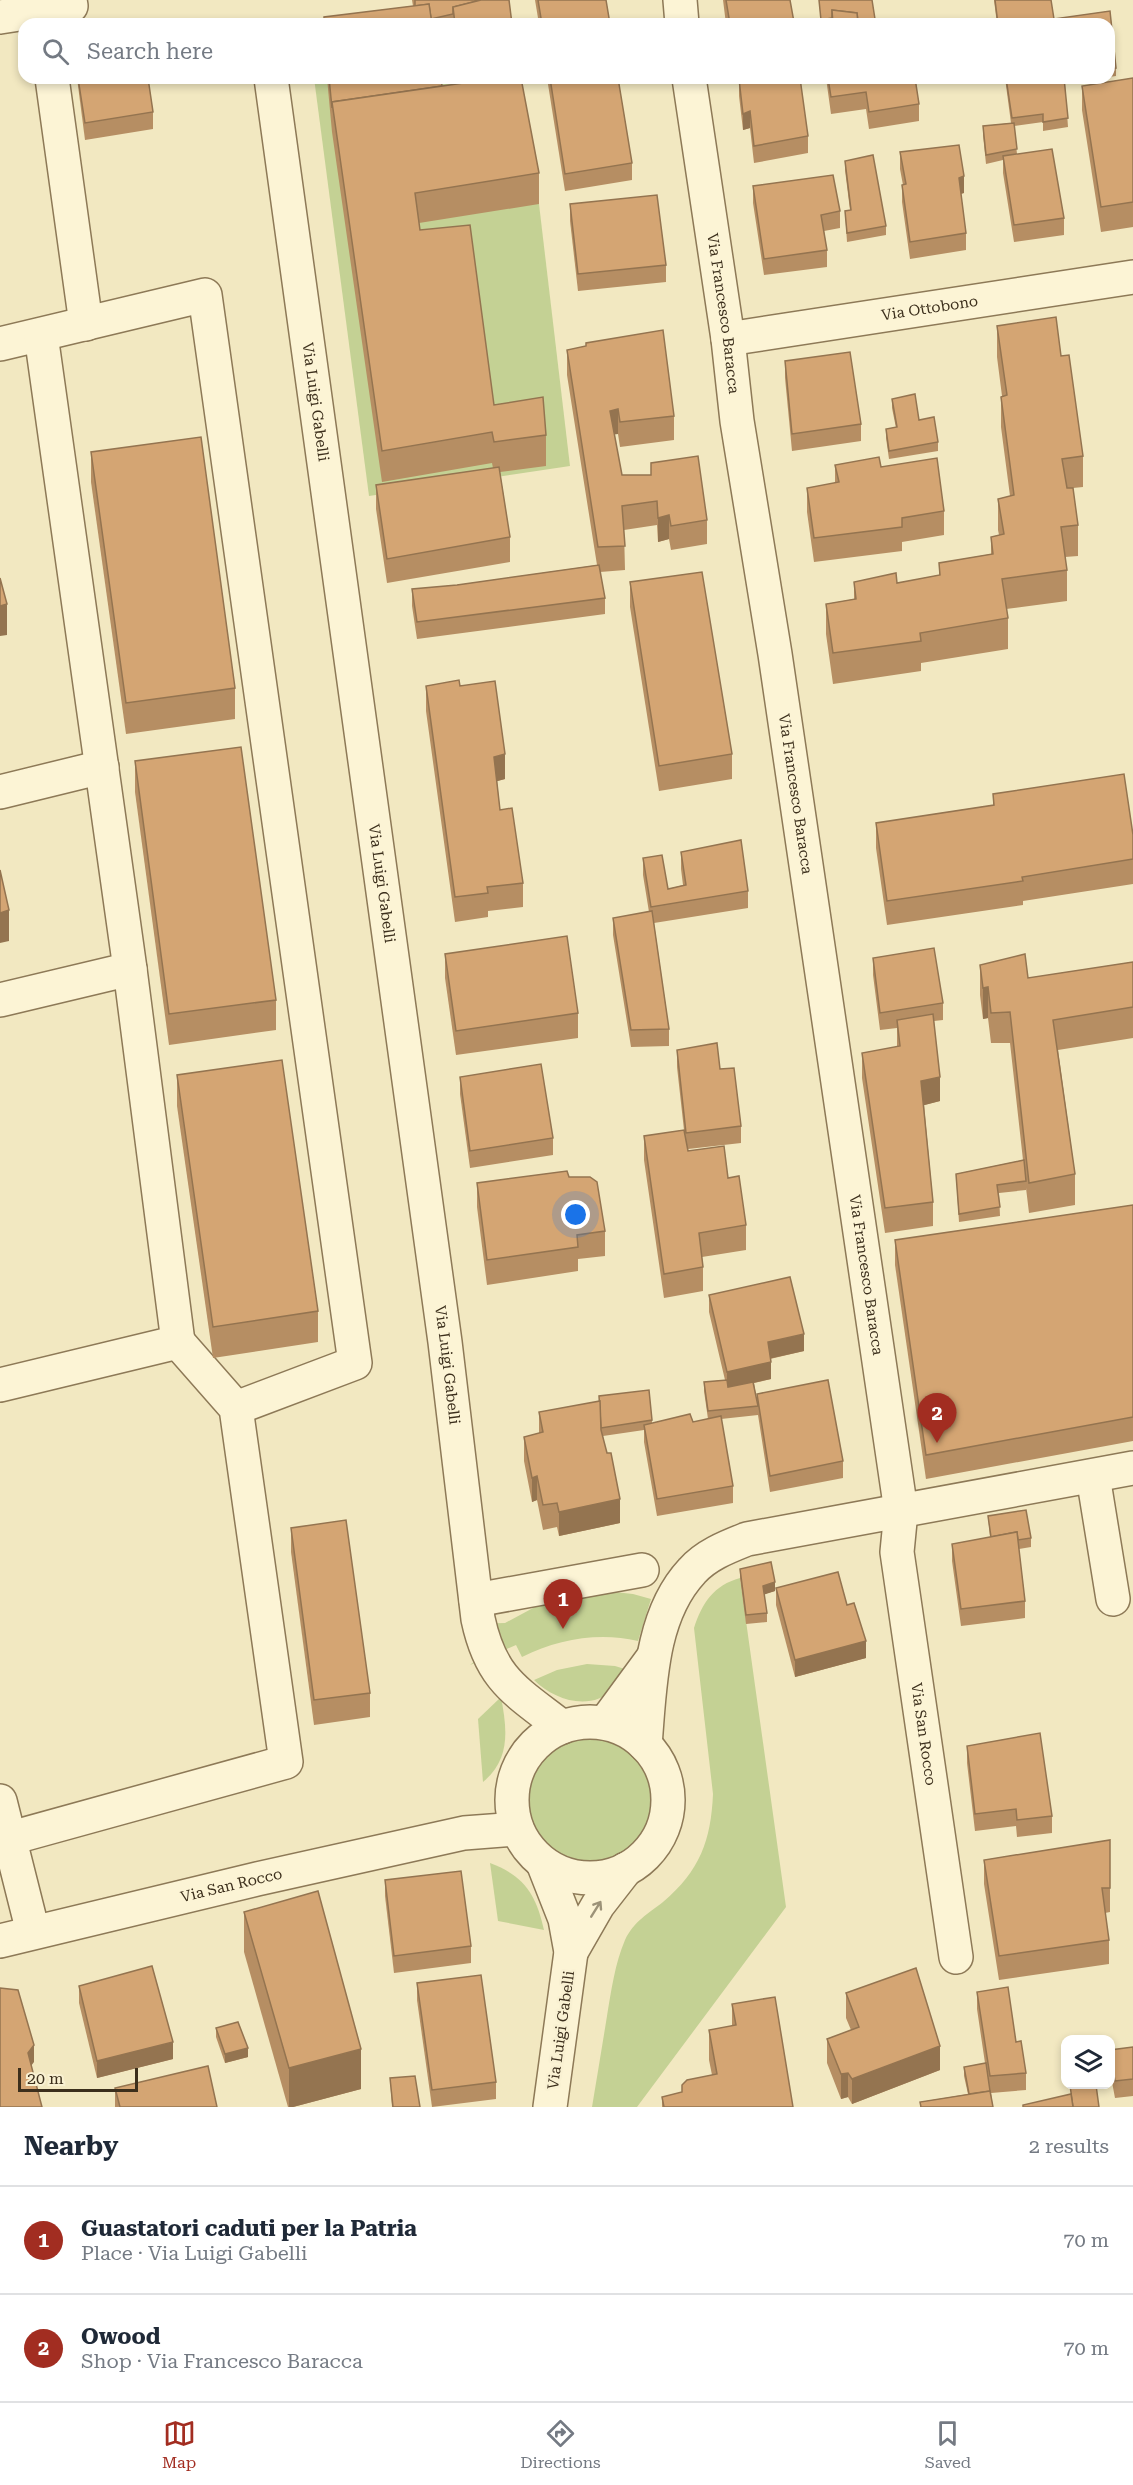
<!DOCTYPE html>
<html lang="en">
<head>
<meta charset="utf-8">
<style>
	:root { --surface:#fff; --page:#f2f2f3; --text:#1f2937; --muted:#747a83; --line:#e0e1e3; --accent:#a22d21 }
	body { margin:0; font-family:"Roboto Serif",serif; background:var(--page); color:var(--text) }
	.controls { position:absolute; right:18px; bottom:18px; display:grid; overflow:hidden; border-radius:12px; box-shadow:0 3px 9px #0003 }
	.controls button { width:54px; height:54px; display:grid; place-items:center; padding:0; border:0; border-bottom:2px solid var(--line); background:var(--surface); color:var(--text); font:30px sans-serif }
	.scale { position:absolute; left:18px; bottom:15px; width:120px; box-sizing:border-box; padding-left:6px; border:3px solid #3c2f1c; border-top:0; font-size:16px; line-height:21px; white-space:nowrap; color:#3c2f1c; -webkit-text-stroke:4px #f9f1d2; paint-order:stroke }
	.you { position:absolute; left:576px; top:1215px; width:21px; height:21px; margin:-15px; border:4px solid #fff; border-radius:50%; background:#1a73e8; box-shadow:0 0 0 9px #1a73e833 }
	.badge { display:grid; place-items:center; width:39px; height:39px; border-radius:50%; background:var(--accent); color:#fff; font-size:20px; font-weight:700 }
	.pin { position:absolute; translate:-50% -50px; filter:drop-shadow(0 2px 3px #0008) }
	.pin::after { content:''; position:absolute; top:32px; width:21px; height:18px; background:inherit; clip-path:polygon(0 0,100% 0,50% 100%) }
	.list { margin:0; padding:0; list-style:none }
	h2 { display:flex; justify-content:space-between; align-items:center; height:78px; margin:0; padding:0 24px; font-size:26px }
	h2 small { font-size:20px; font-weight:400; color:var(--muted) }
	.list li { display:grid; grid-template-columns:39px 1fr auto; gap:18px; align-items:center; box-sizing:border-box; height:108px; padding:0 24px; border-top:2px solid var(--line) }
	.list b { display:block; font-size:22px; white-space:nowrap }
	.list p { margin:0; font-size:20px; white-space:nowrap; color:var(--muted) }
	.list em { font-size:20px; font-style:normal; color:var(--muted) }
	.icon { flex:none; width:33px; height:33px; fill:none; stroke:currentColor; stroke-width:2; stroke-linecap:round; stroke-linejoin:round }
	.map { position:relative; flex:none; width:1133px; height:2107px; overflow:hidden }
	.search { position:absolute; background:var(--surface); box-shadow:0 3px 9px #0003; left:18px; right:18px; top:18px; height:66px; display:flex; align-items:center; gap:15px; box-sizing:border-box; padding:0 21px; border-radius:18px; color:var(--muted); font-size:22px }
	.sheet { height:294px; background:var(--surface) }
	nav { display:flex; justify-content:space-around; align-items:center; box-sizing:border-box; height:84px; border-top:2px solid var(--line); background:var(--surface); font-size:16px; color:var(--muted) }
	nav a { display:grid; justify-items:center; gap:3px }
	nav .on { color:var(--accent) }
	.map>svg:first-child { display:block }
	.green { fill:#c4d194 }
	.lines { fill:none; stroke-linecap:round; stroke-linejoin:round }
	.minor-casing { stroke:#8d7957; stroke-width:36 }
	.minor { stroke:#fcf4d5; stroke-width:33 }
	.wall { fill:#b68e63 }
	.shaded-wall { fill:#947450 }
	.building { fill:#d4a573; stroke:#947450; stroke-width:1.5 }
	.oneway { stroke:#9c9278 }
	.labels { text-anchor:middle; stroke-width:5; stroke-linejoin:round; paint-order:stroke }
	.street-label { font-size:15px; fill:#3c2f1c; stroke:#f9f1d2 }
</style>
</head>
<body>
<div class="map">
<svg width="1133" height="2107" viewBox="0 0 1133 2107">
	<rect width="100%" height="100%" fill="#f2e8c1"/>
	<g class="green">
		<polygon points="314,78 518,78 539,204 570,466 369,496"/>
		<path d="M740 1578 786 1907 637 2107H592C597 2077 602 2047 607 2016 611 1992 615 1963 625 1940 634 1921 648 1914 663 1902 700 1871 711 1840 713 1794L694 1628C702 1603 714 1585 740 1578Z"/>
		<path d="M605 1591 633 1594 651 1599 638 1641C599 1632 558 1639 522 1657L516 1645 470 1665 480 1657 468 1624 505 1623 546 1601Z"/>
		<path d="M587 1664 615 1666 628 1670C624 1676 620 1684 614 1689 590 1712 554 1700 534 1680L557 1670Z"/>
		<path d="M501 1697C507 1729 511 1759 483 1782L478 1719Z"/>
		<circle cx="589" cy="1800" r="68"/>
		<path d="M490 1863C525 1876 536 1895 544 1930L498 1921Z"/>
	</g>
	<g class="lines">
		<defs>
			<g id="minor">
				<polyline points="680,0 682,24"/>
				<polyline points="0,17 71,6 70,0"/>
				<polyline points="52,78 86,324"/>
				<path id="s1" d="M271 78 445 1342 478 1619C491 1680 516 1691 562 1727"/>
				<path id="s2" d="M689 78 728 339 737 421 775 654 901 1511 897 1552 956 1957"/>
				<path id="s3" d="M728 339 1133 277"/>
				<polyline points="0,344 205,295 355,1363 236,1408"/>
				<polyline points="0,792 102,767"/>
				<polyline points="0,1000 130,969 41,335"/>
				<polyline points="0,1385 178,1342 130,969"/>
				<polyline points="1093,1476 1113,1599"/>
				<polyline points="476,1600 642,1570"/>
				<circle cx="590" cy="1800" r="78"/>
				<polyline points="605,1723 652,1659"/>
				<path d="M645 1745C650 1687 650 1616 692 1571 706 1555 727 1547 747 1539L1133 1468"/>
				<polyline points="0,1801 33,1932"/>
				<polyline points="0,1841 286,1762 236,1408 178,1342"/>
				<polyline points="543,1863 565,1919 571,1952 550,2107"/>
				<path id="s4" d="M0 1941 257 1879 464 1833 517 1829"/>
				<polyline points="571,1952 598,1905 626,1869"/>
			</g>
		</defs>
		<use href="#minor" class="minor-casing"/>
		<use href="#minor" class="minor"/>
	</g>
	<g class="wall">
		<polygon points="412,0 509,0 512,24 324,24 324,17 413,6"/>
		<polygon points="535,0 606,0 610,24 539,24"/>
		<polygon points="723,0 790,0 794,24 726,24"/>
		<polygon points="819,0 872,0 875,24 821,24"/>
		<polygon points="994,0 1051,0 1054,19 1110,11 1116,68 1116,76 1109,77 1109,24 997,24"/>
		<polygon points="77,78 148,78 153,112 153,129 85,140"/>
		<polygon points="327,78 441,78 442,86 458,84 458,78 521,78 539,173 539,204 419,223 420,230 494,405 546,435 546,466 500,472 510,537 510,562 387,583 376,509 376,485 493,468 492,463 382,482 332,132"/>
		<polygon points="547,78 618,78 632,163 632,180 565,191"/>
		<polygon points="826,78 915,78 919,104 919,121 869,129 866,109 831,114"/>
		<polygon points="917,78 956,78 917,82"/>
		<polygon points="1005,78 1105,78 1065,84 1068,127 1043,131 1043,122 1014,126 1017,154 1064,218 1064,235 1014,242 1003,173 1003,160 986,164 983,135 983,126 1011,123"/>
		<polygon points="1133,78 1133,227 1101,232 1082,110 1082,86"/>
		<polygon points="739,79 808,136 808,153 754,163 750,128 743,130 739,96"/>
		<polygon points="900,152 964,193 961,194 966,233 966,250 910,259 902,202 902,185 903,185 900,169"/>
		<polygon points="845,161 886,226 886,235 847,242 845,211 850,210 845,170"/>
		<polygon points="753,186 840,211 840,228 824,231 827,250 827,267 764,275 753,203"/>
		<polygon points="570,204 666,265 666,282 578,291 570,221"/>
		<polygon points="997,326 1061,356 1083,456 1083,487 1073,488 1078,525 1078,556 1065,557 1067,570 1067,601 1006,609 1008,618 1008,649 921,663 921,671 833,684 826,634 826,604 854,599 854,582 897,583 939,575 939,563 991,554 991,537 999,535 998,530 998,499 1010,496 1001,427 1001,397 1002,396 997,357"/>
		<polygon points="567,350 674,416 674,440 620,447 618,434 614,434 622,475 707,520 707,544 671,550 669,539 658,542 657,525 624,530 625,570 600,572 605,598 605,614 417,639 412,606 412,589 457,585 597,565 567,375"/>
		<polygon points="785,361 861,424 861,441 792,451 785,378"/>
		<polygon points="892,399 919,420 938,442 938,451 889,459 886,438 886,429 896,428 892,408"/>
		<polygon points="91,452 235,688 235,719 126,734 91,482"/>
		<polygon points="835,465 881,467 944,511 944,535 902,542 902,551 814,562 807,512 807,488 835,483"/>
		<polygon points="630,582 732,754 732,779 659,791 630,607"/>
		<polygon points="426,686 460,686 505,779 497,781 500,810 523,883 523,907 488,911 488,917 455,922 426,711"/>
		<polygon points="135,761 276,1000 276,1030 169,1045 135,792"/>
		<polygon points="993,794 1133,835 1133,884 1023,901 1023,905 887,925 876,848 876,823 993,805"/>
		<polygon points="681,852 748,891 748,908 654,923 669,1029 669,1046 631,1047 613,935 613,918 649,912 643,875 643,858 668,889 683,885 681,869"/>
		<polygon points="445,954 578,1013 578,1038 456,1055 445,978"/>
		<polygon points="873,958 943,1003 943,1020 934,1021 940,1101 924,1105 933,1202 933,1226 885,1233 862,1078 862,1053 897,1047 897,1028 880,1030 873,975"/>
		<polygon points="1133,962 1133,1038 1058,1050 1075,1174 1075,1205 1029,1213 1026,1188 1026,1190 999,1193 1000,1216 959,1222 956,1174 1023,1160 1010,1043 991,1043 988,1018 983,1019 980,995 980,965 1028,978"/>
		<polygon points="677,1050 720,1069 741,1126 741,1143 688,1149 688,1151 728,1178 746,1225 746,1250 702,1257 703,1267 703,1291 664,1298 644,1160 644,1136 684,1130 677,1067"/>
		<polygon points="177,1075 318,1311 318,1342 213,1358 177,1106"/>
		<polygon points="460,1077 553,1138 553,1155 470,1168 460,1094"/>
		<polygon points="569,1177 605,1231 605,1256 578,1259 578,1271 487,1285 477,1207 477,1183"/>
		<polygon points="1133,1205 1133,1441 926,1479 895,1265 895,1240"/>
		<polygon points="709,1295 804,1351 770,1359 771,1379 754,1383 757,1402 757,1394 843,1461 843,1478 770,1492 758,1415 721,1419 733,1486 733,1503 657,1516 644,1442 644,1430 603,1436 620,1523 559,1536 557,1527 543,1530 537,1500 532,1502 524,1461 524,1437 539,1433 539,1412 652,1420 652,1423 693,1422 708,1419 704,1391 704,1382 725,1380 709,1312"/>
		<polygon points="988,1516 1031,1538 1031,1547 1019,1549 1025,1601 1025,1618 961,1626 952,1561 952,1544 990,1537"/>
		<polygon points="291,1528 370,1693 370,1717 314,1725 291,1552"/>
		<polygon points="740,1569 775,1591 764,1594 767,1613 767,1622 746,1624 740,1578"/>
		<polygon points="776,1588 847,1605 866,1658 795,1677 776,1605"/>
		<polygon points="967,1746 1052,1816 1052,1833 1017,1837 1016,1826 975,1831 967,1763"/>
		<polygon points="1110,1840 1110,1912 1105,1913 1109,1940 1109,1964 999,1980 984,1884 984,1860"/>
		<polygon points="385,1880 471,1946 471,1963 394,1973 385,1896"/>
		<polygon points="244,1912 361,2089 293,2107 288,2107 244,1952"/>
		<polygon points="417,1983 496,2082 496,2099 432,2107 417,2000"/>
		<polygon points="79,1986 173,2059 97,2078 79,2003"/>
		<polygon points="977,1992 1016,2042 1026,2073 1026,2090 991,2093 993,2107 920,2107 920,2102 968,2094 964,2076 964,2067 985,2063 977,2009"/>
		<polygon points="846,1993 940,2070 852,2104 848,2097 841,2099 827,2063 827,2039 851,2030 846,2018"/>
		<polygon points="732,2004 793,2107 662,2107 662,2097 682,2092 712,2075 709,2060 709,2030 732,2026"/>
		<polygon points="216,2028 248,2057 225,2063 216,2037"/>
		<polygon points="1133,2047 1133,2096 1115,2098 1110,2071 1110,2050"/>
		<polygon points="390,2078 420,2107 392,2107"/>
		<polygon points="115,2088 217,2107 115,2107"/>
	</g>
	<g class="shaded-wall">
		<polygon points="750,111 750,128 743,130 743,114"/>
		<polygon points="964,176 964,193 959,194 959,178"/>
		<polygon points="618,409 618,434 610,435 610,411"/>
		<polygon points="669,515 669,539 658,542 658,518"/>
		<polygon points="7,604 7,635 0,636 0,606"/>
		<polygon points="505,754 505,779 494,782 494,757"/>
		<polygon points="9,910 9,941 0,943 0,913"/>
		<polygon points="988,987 988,1018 983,1019 983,988"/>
		<polygon points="940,1077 940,1101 921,1106 921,1081"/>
		<polygon points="804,1334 804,1351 768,1359 768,1342"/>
		<polygon points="771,1362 771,1379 727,1389 727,1372"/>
		<polygon points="537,1476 537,1500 532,1502 532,1478"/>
		<polygon points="620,1499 620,1523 559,1536 559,1512"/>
		<polygon points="775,1582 775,1591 763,1595 763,1586"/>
		<polygon points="866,1641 866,1658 795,1677 795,1660"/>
		<polygon points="173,2042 173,2059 97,2078 97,2061"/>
		<polygon points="34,2045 34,2062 28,2070 28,2053"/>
		<polygon points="940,2046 940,2070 852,2104 852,2079"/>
		<polygon points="248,2048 248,2057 225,2063 225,2054"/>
		<polygon points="361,2049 361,2089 293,2107 289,2107 289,2068"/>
		<polygon points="848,2073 848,2097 841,2099 841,2074"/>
	</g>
	<g class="building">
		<polygon points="415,0 481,0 453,7 453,14 431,19 429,4 415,6"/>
		<polygon points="481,0 509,0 512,24 455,24 453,7"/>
		<polygon points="538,0 606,0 610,24 542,24"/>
		<polygon points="726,0 790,0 794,22 780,24 730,24"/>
		<polygon points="819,0 872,0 875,19 858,21 857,13 832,10 832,18 821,20"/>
		<polygon points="995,0 1051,0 1054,19 1110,11 1116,68 1109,69 1109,24 998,24"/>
		<polygon points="429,4 432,24 324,24 324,17"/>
		<polygon points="832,10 857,13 858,24 833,24"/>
		<polygon points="78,78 148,78 153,112 85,123"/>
		<polygon points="329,78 441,78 442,86 332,102 332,108"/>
		<polygon points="460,78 499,78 461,83"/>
		<polygon points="498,78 521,78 539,173 415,193 420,230 470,225 494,405 543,397 546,435 494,442 492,432 382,451 332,102"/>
		<polygon points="550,78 618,78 632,163 565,174"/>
		<polygon points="747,78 800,78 808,136 754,146 750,111 743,114 739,79"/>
		<polygon points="828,78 915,78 919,104 869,112 866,92 831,97"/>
		<polygon points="1006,78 1064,78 1068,118 1043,122 1043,114 1012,118"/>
		<polygon points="1133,78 1133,202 1101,207 1082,86"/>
		<polygon points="1014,123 1017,149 986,155 983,126"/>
		<polygon points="959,145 964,176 959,178 966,233 910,242 902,185 906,184 900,152"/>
		<polygon points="1052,149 1064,218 1014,225 1003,156"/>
		<polygon points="873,155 886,226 847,233 845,211 851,210 845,161"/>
		<polygon points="833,175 840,211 821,215 827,250 764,259 753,186"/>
		<polygon points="657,195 666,265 578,274 570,204"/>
		<polygon points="1056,317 1061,356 1069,355 1083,456 1062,459 1067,488 1073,488 1078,525 1061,527 1067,570 1002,579 1008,618 920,633 921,641 833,653 826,604 856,599 854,582 896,573 897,583 940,575 939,563 993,554 991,537 1004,534 998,499 1014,495 1001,397 1007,395 997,326"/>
		<polygon points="663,330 674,416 620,422 618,409 610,411 622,475 651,475 651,463 698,456 707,520 671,526 669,515 658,518 657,501 622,506 625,546 598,547 567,350 586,346 586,343"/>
		<polygon points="850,352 861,424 792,434 785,361"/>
		<polygon points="915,394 919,420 934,417 938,442 889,451 886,429 897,427 892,399"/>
		<polygon points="201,437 235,688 126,703 91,452"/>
		<polygon points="879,457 881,467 937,458 944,511 902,518 902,527 814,538 807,488 839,482 835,465"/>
		<polygon points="499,467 510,537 387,559 376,485"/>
		<polygon points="599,565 605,598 417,622 412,589 457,585"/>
		<polygon points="702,572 732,754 659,766 630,582"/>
		<polygon points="0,578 7,604 0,606"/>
		<polygon points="459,680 460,686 495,681 505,754 494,757 500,810 512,808 523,883 487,887 488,893 455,897 426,686"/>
		<polygon points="241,747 276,1000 169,1014 135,761"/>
		<polygon points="1124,774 1133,835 1133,859 1022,877 1023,881 887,901 876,823 994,805 993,794"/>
		<polygon points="741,840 748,891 651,907 643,858 662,855 668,889 686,885 681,852"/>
		<polygon points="0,870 9,910 0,913"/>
		<polygon points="652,911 669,1029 631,1030 613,918"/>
		<polygon points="567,936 578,1013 456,1031 445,954"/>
		<polygon points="934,948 943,1003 880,1013 873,958"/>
		<polygon points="1025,954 1028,978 1133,962 1133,1007 1053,1020 1075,1174 1029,1183 1010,1012 991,1013 988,987 983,988 980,965"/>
		<polygon points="933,1014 940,1077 921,1081 933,1202 885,1208 862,1053 900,1046 897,1020"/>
		<polygon points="717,1043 720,1069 734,1068 741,1126 686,1133 677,1050"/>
		<polygon points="282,1060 318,1311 213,1327 177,1075"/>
		<polygon points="541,1064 553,1138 470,1151 460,1077"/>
		<polygon points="684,1130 688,1151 724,1146 728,1178 739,1176 746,1225 699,1233 703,1267 664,1274 644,1136"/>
		<polygon points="1024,1160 1026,1181 997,1185 1000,1207 959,1214 956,1174"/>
		<polygon points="567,1171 569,1177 590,1177 597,1182 605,1231 577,1235 578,1247 487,1260 477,1183"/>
		<polygon points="1133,1205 1133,1417 926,1455 895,1240"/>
		<polygon points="790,1277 804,1334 768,1342 771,1362 727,1372 709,1295"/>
		<polygon points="727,1380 728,1387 753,1382 758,1406 708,1411 704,1382"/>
		<polygon points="828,1380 843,1461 770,1476 757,1394"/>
		<polygon points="649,1390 652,1420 601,1428 599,1396"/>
		<polygon points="600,1401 601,1430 607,1453 611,1453 620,1499 559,1512 557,1503 543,1505 537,1476 532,1478 524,1437 543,1432 539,1412"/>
		<polygon points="690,1414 693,1422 721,1416 733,1486 657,1499 644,1425"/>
		<polygon points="1026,1510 1031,1538 1018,1540 1017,1532 991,1537 988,1516"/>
		<polygon points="346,1520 370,1693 314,1700 291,1528"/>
		<polygon points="1017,1532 1025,1601 961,1609 952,1544"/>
		<polygon points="771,1562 775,1582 763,1586 767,1613 746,1615 740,1569"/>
		<polygon points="838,1572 847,1605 854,1603 866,1641 795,1660 776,1588"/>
		<polygon points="1040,1733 1052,1816 1017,1820 1016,1809 975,1814 967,1746"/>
		<polygon points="1110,1840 1110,1888 1102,1888 1109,1940 999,1956 984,1860"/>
		<polygon points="461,1871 471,1946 394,1956 385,1880"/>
		<polygon points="318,1891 361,2049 289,2068 244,1912"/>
		<polygon points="152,1966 173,2042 97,2061 79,1986"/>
		<polygon points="916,1968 940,2046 852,2079 848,2073 841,2074 827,2039 859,2027 846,1993"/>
		<polygon points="481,1975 496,2082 432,2090 417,1983"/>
		<polygon points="1008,1987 1016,2042 1021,2041 1026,2073 990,2076 977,1992"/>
		<polygon points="0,1988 18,1990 34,2045 28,2053 42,2107 0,2107"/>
		<polygon points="775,1997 793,2107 664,2107 662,2097 682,2092 682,2085 687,2080 717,2074 709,2030 736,2025 732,2004"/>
		<polygon points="238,2022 248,2048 225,2054 216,2028"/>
		<polygon points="1133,2047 1133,2079 1115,2081 1110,2050"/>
		<polygon points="986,2063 990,2091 969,2094 964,2067"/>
		<polygon points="208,2066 217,2107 120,2107 115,2088"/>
		<polygon points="415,2076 420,2107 393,2107 390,2078"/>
		<polygon points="1070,2085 1096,2085 1099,2107 1073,2107"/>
		<polygon points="990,2091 993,2107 921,2107 920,2102"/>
		<polygon points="1071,2094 1073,2107 1023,2107 1023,2105"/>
	</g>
	<defs><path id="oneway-shaft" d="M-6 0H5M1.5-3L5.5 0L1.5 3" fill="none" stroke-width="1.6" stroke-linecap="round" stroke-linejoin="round" transform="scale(1.5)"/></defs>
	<use class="oneway" href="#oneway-shaft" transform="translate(596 1909) rotate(-58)"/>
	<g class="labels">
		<g class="street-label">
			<text dy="5" stroke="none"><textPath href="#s3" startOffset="204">Via Ottobono</textPath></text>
			<text dy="5" stroke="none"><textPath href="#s2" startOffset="238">Via Francesco Baracca</textPath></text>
			<text dy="5" stroke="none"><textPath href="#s1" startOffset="327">Via Luigi Gabelli</textPath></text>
			<text dy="5" stroke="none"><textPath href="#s2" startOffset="724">Via Francesco Baracca</textPath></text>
			<text dy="5" stroke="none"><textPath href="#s1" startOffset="813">Via Luigi Gabelli</textPath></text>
			<text dy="5" stroke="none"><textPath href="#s2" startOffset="1210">Via Francesco Baracca</textPath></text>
			<text dy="5" stroke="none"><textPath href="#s1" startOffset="1299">Via Luigi Gabelli</textPath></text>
			<text dy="5" stroke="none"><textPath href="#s2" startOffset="1674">Via San Rocco</textPath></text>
			<text dy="5" stroke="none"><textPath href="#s4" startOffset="238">Via San Rocco</textPath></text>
			<text transform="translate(561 2030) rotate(-82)" y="5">Via Luigi Gabelli</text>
		</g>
	</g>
</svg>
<div class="controls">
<button><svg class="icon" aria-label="layers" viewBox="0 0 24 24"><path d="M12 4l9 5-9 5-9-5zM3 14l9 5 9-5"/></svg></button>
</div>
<div class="scale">20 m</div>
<div class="you"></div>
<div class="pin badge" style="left:563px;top:1629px">1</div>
<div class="pin badge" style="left:937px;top:1443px">2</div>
<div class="search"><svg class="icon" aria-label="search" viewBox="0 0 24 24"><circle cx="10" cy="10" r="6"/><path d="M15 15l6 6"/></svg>Search here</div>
</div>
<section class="sheet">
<h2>Nearby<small>2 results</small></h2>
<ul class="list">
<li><span class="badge">1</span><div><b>Guastatori caduti per la Patria</b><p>Place · Via Luigi Gabelli</p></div><em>70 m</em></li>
<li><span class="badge">2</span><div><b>Owood</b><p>Shop · Via Francesco Baracca</p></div><em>70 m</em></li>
</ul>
</section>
<nav>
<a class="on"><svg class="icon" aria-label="map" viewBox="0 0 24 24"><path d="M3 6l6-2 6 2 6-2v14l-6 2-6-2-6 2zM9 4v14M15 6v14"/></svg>Map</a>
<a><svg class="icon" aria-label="directions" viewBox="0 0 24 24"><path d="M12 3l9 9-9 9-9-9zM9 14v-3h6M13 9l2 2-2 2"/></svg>Directions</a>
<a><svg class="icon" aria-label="saved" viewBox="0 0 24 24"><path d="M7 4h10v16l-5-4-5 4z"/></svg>Saved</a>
</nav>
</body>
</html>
